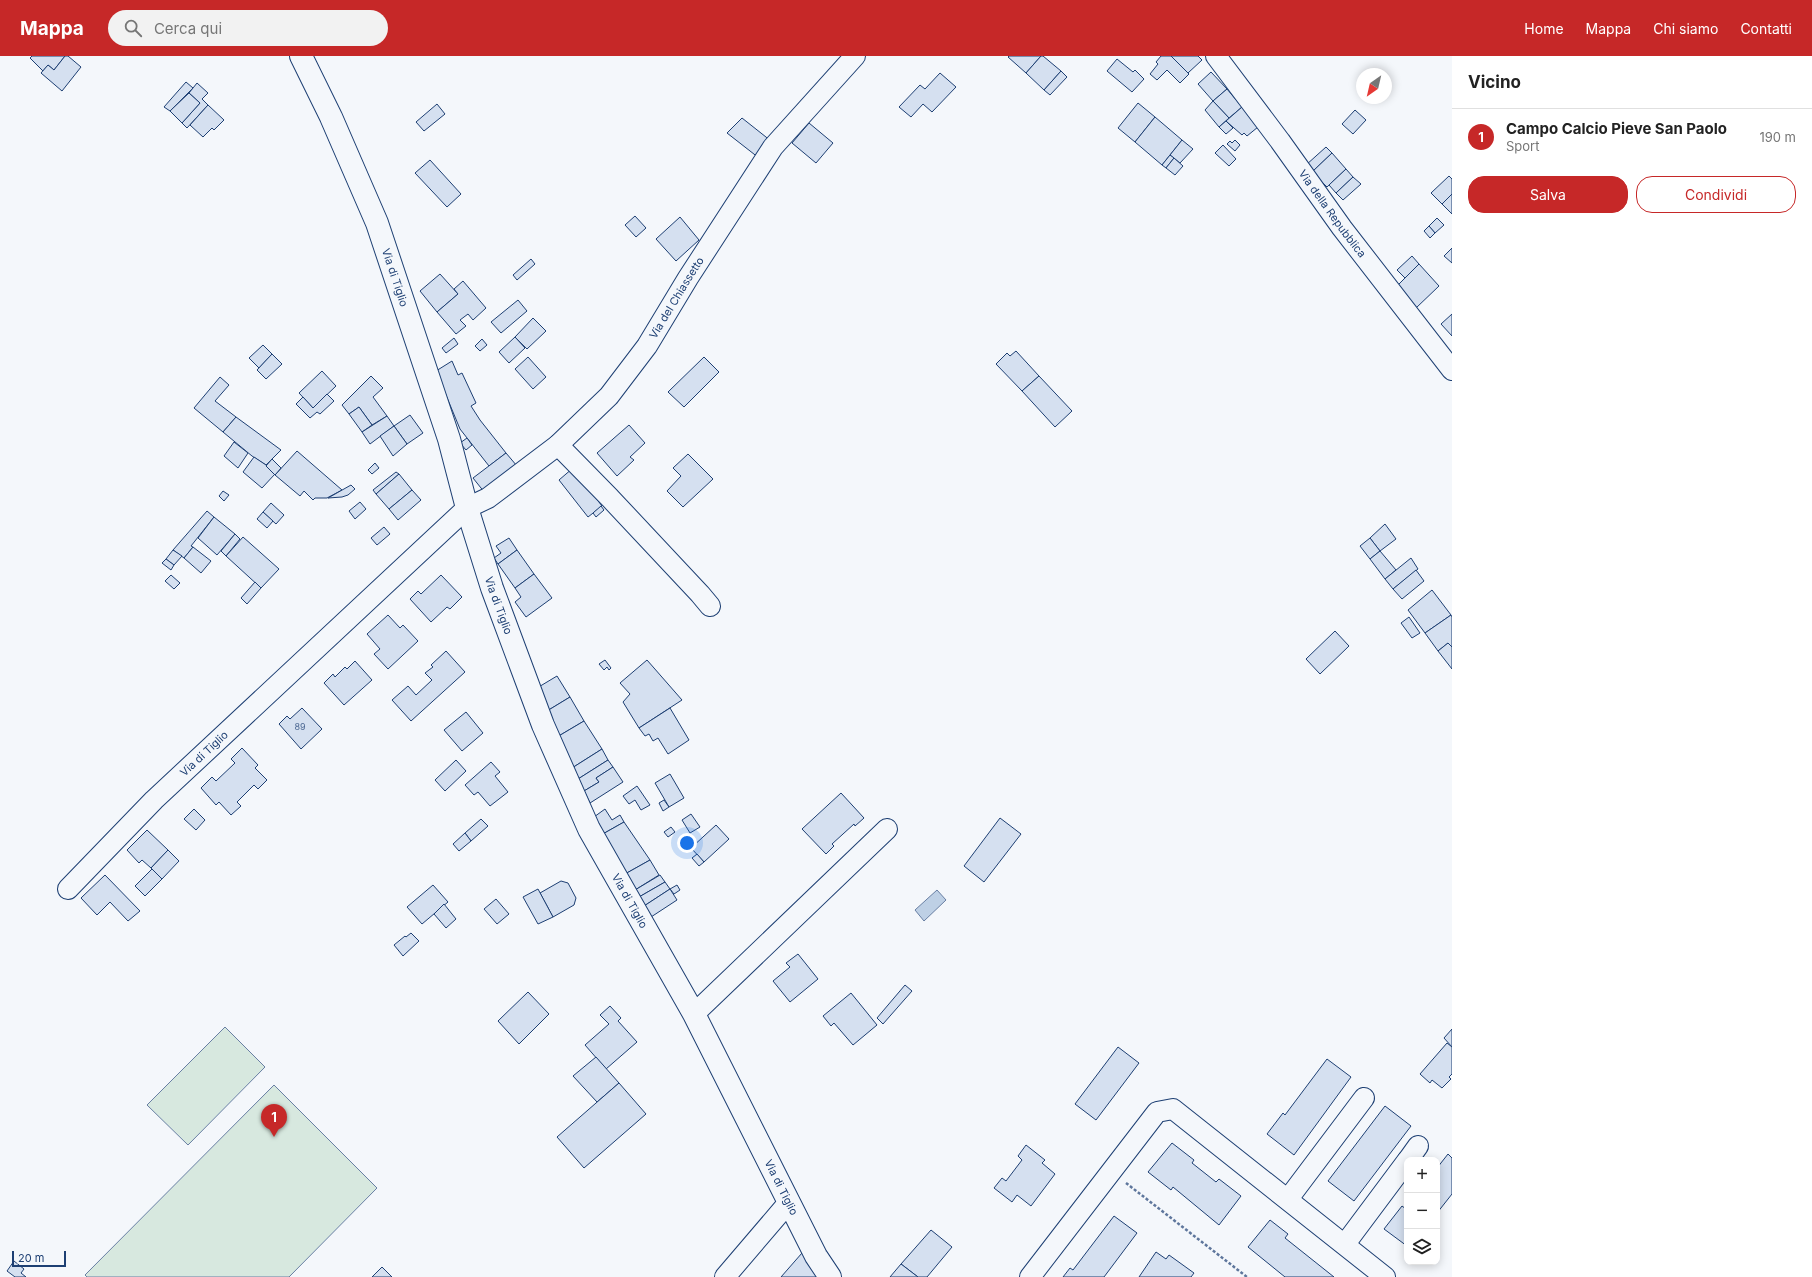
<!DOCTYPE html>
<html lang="it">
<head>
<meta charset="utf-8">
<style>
	:root { --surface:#fff; --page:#f2f2f2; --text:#222; --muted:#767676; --line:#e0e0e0; --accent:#c62828 }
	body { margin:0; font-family:Inter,sans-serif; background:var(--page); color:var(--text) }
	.controls { position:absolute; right:12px; bottom:12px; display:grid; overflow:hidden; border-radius:8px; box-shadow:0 2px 10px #0003 }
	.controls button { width:36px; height:36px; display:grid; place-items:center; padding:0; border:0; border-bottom:1px solid var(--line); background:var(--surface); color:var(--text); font:20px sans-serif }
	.compass { position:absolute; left:1356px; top:12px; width:36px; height:36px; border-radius:50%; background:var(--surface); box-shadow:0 2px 10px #0003; rotate:214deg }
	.scale { position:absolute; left:12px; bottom:10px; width:54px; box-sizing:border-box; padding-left:4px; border:2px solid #1d3f73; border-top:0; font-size:11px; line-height:14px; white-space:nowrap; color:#1d3f73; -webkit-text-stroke:3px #f4f7fb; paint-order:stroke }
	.you { position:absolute; left:687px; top:787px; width:14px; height:14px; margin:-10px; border:3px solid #fff; border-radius:50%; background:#1a73e8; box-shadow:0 0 0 6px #1a73e833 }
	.badge { display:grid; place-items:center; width:26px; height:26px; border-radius:50%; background:var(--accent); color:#fff; font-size:13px; font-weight:700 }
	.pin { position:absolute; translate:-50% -33px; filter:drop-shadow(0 1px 2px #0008) }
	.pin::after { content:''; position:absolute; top:21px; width:14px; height:12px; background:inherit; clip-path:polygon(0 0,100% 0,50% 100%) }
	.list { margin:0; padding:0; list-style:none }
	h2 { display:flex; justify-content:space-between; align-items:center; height:52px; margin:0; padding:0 16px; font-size:17px }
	h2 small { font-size:13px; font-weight:400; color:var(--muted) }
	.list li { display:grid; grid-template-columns:26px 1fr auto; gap:12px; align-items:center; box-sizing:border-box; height:56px; padding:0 16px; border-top:1px solid var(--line) }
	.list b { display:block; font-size:15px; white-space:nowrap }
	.list p { margin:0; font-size:13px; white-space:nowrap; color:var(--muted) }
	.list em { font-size:13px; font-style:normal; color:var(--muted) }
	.actions { display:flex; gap:8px; padding:12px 16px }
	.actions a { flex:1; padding:9px 0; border:1px solid var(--accent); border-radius:16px; text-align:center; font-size:14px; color:var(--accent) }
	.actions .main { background:var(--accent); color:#fff }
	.icon { flex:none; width:22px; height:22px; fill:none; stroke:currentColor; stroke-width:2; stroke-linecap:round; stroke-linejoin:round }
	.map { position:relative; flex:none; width:1452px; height:1221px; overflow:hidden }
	header { display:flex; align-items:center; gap:24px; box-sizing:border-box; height:56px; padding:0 20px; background:var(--accent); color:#fff }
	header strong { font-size:19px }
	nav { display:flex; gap:22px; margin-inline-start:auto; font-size:14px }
	.search { width:280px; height:36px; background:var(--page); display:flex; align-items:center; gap:10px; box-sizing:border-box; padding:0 14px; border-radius:22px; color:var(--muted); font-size:15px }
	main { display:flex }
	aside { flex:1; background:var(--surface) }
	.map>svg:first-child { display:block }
	.green { fill:#d7e8df; stroke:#687fa3 }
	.water { fill:#bed0e5; stroke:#687fa3 }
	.building { fill:#d5e0f0; stroke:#1d3f73 }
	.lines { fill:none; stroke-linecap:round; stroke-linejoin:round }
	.minor-casing { stroke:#1d3f73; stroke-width:22 }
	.major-casing { stroke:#1d3f73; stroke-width:24 }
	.path { stroke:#5e769c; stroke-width:2.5; stroke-dasharray:3 2; stroke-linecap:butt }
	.minor { stroke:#f4f7fb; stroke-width:20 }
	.major { stroke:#f4f7fb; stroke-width:22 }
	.labels { text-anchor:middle; stroke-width:3; stroke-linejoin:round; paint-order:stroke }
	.number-label { font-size:9px; fill:#4b6792 }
	.street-label { font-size:11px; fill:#1d3f73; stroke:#f4f7fb }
</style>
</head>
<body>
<header>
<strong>Mappa</strong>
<div class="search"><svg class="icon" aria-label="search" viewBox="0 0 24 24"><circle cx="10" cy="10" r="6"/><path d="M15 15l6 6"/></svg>Cerca qui</div>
<nav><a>Home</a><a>Mappa</a><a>Chi siamo</a><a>Contatti</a></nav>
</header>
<main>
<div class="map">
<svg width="1452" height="1221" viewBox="0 0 1452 1221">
	<rect width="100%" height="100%" fill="#f4f7fb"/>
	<g class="green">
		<polygon points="225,971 265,1011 188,1089 147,1049"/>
		<polygon points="274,1029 377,1132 289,1221 87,1221 85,1219"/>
	</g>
	<polygon class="water" points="937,834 946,844 924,865 915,854"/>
	<g class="building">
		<polygon points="32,0 65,0 54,14 48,9 43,15 30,2"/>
		<polygon points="65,0 68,0 81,11 62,35 41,17 48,9 54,14"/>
		<polygon points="1009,0 1041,0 1026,17 1008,1"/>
		<polygon points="1041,0 1043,0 1061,15 1044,34 1026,17"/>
		<polygon points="1161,0 1171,0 1189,18 1180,27 1167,14 1157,24 1150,18 1158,8 1156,6"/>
		<polygon points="1171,0 1198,0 1202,4 1188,17"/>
		<polygon points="1117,3 1133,16 1135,14 1144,23 1132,36 1107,15"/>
		<polygon points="1061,15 1067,21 1050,39 1044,34"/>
		<polygon points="1211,16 1227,33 1213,45 1198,28"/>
		<polygon points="940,17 956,31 932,56 923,48 911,61 899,51 920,29 925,33"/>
		<polygon points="186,26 193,32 170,55 164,51"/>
		<polygon points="197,27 208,37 202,43 208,49 187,72 182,67 200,47 189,37"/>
		<polygon points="1227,33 1242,51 1229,62 1213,45"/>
		<polygon points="189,37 200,47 182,67 170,55"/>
		<polygon points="1213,45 1229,62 1219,71 1205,54"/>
		<polygon points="1138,47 1155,61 1135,86 1118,72"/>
		<polygon points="437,48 445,58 424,75 416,66"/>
		<polygon points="208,49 224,64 214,74 212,72 203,81 190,69"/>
		<polygon points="1242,51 1258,71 1247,80 1244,77 1242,79 1226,65"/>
		<polygon points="1355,54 1366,64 1353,78 1342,68"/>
		<polygon points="1155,61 1182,84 1162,109 1135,86"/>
		<polygon points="742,62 771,85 759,102 727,77"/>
		<polygon points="1226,65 1233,72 1226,78 1219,71"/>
		<polygon points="809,67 833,87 816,107 792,87"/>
		<polygon points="1182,84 1193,93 1180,107 1170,99"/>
		<polygon points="1235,84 1240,89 1235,95 1227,88 1230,85 1232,87"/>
		<polygon points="1223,89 1236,103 1229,110 1215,97"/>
		<polygon points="1326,91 1332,97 1312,116 1306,109"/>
		<polygon points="1332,97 1346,113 1327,131 1312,116"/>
		<polygon points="1170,99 1174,102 1166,112 1162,109"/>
		<polygon points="1174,102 1183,110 1175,119 1166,112"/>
		<polygon points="430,104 461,138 447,151 415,117"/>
		<polygon points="1346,113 1353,121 1336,137 1329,129"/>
		<polygon points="1449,120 1452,123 1452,138 1442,148 1431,137"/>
		<polygon points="1353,121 1361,128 1343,144 1336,137"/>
		<polygon points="1452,138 1452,158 1442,148"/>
		<polygon points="635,160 646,172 636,181 625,169"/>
		<polygon points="680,161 699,184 676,205 656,183"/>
		<polygon points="1437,162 1444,169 1435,177 1429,170"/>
		<polygon points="1429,170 1435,177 1430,182 1424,175"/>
		<polygon points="1452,192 1452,207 1444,200"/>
		<polygon points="1412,200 1419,208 1405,222 1397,214"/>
		<polygon points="531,203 535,208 517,224 513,219"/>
		<polygon points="1419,208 1439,230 1416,252 1398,229"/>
		<polygon points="440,218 458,238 437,256 420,235"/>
		<polygon points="463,225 486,252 473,264 468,258 460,264 466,270 456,278 437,256 458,238 454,233"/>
		<polygon points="518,244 527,255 501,277 491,266"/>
		<polygon points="1452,258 1452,280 1441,268"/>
		<polygon points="533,262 546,275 527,293 515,281"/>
		<polygon points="515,281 525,292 509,307 499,296"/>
		<polygon points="454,282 458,288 446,297 442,292"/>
		<polygon points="482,283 487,289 480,295 475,290"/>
		<polygon points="263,289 272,298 259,312 249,302"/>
		<polygon points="1016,295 1039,320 1022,335 996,308 1007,297 1010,300"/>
		<polygon points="272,298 282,308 266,323 257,314"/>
		<polygon points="528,301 546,321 533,333 515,313"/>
		<polygon points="704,301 719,316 684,351 668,336"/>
		<polygon points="452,305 458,319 462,317 476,347 471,350 480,364 506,397 489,410 460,373 436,315"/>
		<polygon points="322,315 336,330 313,352 299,337"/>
		<polygon points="371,320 383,332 373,341 387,360 372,369 359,351 349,358 342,349"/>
		<polygon points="1039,320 1072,355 1055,371 1022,335"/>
		<polygon points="220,321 229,329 215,345 236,361 223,376 194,352"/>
		<polygon points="327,338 334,345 320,358 317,356 310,362 296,348 303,341 313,352"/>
		<polygon points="359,351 372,369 362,376 349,358"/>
		<polygon points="410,359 423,377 407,388 394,370"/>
		<polygon points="387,360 394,370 370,388 362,376"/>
		<polygon points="236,361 281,394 266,409 252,400 223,376"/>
		<polygon points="629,369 645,387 630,401 634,404 617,420 597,397"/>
		<polygon points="394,370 407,388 393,400 380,380"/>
		<polygon points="467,382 472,389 466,394 460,387"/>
		<polygon points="234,386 248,397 238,412 224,400"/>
		<polygon points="297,395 342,434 327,442 315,442 313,444 304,435 300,440 275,419"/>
		<polygon points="506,397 517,410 485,437 473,422"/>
		<polygon points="688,398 713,423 683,451 667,435 681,420 673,412"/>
		<polygon points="254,401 266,409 275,418 262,432 243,416"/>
		<polygon points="272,403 281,412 275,419 266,410"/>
		<polygon points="375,407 379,412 372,418 368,414"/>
		<polygon points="573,412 602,450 588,461 559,424"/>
		<polygon points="396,416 399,418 376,438 373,434"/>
		<polygon points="399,418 412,434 389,453 376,438"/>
		<polygon points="351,429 355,433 348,439 342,441 328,442"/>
		<polygon points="412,434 421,444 398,464 389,453"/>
		<polygon points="223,435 229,439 224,445 219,440"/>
		<polygon points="360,446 366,453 355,463 349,455"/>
		<polygon points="271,447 284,459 276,468 263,456"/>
		<polygon points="601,450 604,454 596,461 593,457"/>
		<polygon points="207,455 214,461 191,490 193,491 184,502 173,494"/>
		<polygon points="263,456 273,465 267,472 257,463"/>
		<polygon points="214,461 235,478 217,499 198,482"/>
		<polygon points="1385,468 1396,483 1380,495 1370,482"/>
		<polygon points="384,471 390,478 377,489 371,482"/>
		<polygon points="235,478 240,483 226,500 221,495"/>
		<polygon points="243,481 279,513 261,532 226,500"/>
		<polygon points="509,482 517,494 498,508 494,502 501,497 496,490"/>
		<polygon points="1370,482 1380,495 1370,503 1360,490"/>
		<polygon points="193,491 211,505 201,517 184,502"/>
		<polygon points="173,494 182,500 174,509 166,503"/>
		<polygon points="517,494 534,518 515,532 498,508"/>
		<polygon points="1380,495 1396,514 1385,523 1370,503"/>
		<polygon points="1411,502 1418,513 1393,533 1385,523"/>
		<polygon points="166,503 174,509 171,514 162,507"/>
		<polygon points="1416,514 1424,525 1402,543 1393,533"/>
		<polygon points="534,518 552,542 526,561 515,546 521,541 515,532"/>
		<polygon points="171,519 180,527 174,533 165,525"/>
		<polygon points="441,519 462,541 450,553 447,551 431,566 410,543 418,535 421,538"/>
		<polygon points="255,526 261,532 247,548 241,542"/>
		<polygon points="1432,534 1451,559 1425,577 1408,554"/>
		<polygon points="388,559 400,572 403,569 418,585 388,613 374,598 380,593 367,578"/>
		<polygon points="1451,559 1452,561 1452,591 1448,587 1438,595 1425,577"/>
		<polygon points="1409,561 1420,577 1412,582 1401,567"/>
		<polygon points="1335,575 1349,590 1320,618 1306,603"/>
		<polygon points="1448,587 1452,591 1452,613 1438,595"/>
		<polygon points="446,595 465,616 411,665 392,644 408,630 416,639 432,624 425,617 433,611 431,609"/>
		<polygon points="605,604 611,612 609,614 607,611 604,614 599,608"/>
		<polygon points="647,604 682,644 639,672 623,646 630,638 620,627"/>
		<polygon points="355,605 372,624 344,649 324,627 333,618 335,621 345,611 347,613"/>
		<polygon points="557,620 570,641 547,655 537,632"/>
		<polygon points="570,641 584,665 557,681 547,655"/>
		<polygon points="302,652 322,673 301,693 279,668 287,660 290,663"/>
		<polygon points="670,652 689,684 668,698 658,682 653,685 649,678 645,680 639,672"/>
		<polygon points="466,656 483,677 462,695 444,674"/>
		<polygon points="584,665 602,693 572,712 557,681"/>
		<polygon points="242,692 258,709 255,712 267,724 258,733 254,729 237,746 241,750 231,759 219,746 216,749 201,732 212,721 216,725 235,707 231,703"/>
		<polygon points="602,693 608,704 578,723 572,712"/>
		<polygon points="456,704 466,715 445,735 435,724"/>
		<polygon points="608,704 613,711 596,722 599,726 584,735 578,723"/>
		<polygon points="491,706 500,716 495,720 508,736 490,750 478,736 474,739 465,729"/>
		<polygon points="613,711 623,726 590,747 584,735 599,726 596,722"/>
		<polygon points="670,718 684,742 669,751 655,727"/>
		<polygon points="637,730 650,749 641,754 635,744 629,748 623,740"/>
		<polygon points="841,737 864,762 855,770 854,768 832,788 834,790 826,798 802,773"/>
		<polygon points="664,744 669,751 663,755 659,747"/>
		<polygon points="194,753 205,764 196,774 184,763"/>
		<polygon points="605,753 612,764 620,759 624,766 601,779 594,761"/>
		<polygon points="691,758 700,771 690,777 682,764"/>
		<polygon points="1000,762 1021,778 984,826 964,810"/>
		<polygon points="481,763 488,770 471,785 465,777"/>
		<polygon points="624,766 650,804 625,818 601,779"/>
		<polygon points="716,769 729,783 704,806 691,792"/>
		<polygon points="671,771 675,776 668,781 664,776"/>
		<polygon points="147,774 168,794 151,812 142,804 139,807 127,794"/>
		<polygon points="465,777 471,785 459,795 453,788"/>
		<polygon points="168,794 179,805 162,823 151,812"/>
		<polygon points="697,798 704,806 699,810 692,802"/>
		<polygon points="650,804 659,819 635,834 625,818"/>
		<polygon points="152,813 162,823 145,840 135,830"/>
		<polygon points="105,819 140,855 128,865 110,846 97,859 81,842"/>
		<polygon points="660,819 665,826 639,841 635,834"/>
		<polygon points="561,825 568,827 576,842 574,849 553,861 540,837"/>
		<polygon points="665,826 670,833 644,850 639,841"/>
		<polygon points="433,829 448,846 422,868 407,851"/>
		<polygon points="677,829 680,834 674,838 670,833"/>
		<polygon points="538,833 553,861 538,868 523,841"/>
		<polygon points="670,833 677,844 651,861 644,850"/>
		<polygon points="496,843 509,858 497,868 484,853"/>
		<polygon points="444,848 456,863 446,872 434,858"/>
		<polygon points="411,877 419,885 403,900 394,889 405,880 406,881"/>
		<polygon points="798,898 818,923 790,946 773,925 790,911 786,907"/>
		<polygon points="905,929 912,935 883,968 877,962"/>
		<polygon points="528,936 549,958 519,988 498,965"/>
		<polygon points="851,937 877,969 853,989 834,967 831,970 823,960"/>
		<polygon points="610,950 621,962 618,965 637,986 606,1013 585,989 609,968 600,959"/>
		<polygon points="1452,973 1452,991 1444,982"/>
		<polygon points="1447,987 1452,991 1452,1018 1449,1021 1451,1023 1442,1032 1432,1024 1430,1027 1420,1018"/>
		<polygon points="1118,991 1139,1007 1096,1064 1075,1048"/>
		<polygon points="596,1001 619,1027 597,1046 573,1020"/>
		<polygon points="1327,1003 1351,1021 1294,1099 1267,1078 1283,1057 1285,1059"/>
		<polygon points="619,1027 646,1058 584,1112 557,1081"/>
		<polygon points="1385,1050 1411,1070 1354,1145 1328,1125"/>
		<polygon points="1172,1087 1194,1104 1192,1107 1216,1126 1219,1123 1241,1140 1219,1169 1173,1131 1171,1134 1148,1116"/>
		<polygon points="1026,1089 1045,1104 1042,1107 1055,1118 1031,1150 1017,1139 1012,1146 994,1132 1002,1122 1006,1125 1022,1104 1018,1100"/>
		<polygon points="1448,1098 1452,1102 1452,1138 1437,1157 1437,1112"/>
		<polygon points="1402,1150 1406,1153 1407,1152 1407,1190 1384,1173"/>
		<polygon points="1114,1160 1137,1177 1104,1221 1063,1221 1070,1212 1073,1214"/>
		<polygon points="1270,1164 1288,1178 1285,1182 1334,1221 1285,1221 1248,1191"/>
		<polygon points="931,1174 952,1191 927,1221 918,1221 901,1208"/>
		<polygon points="1156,1196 1166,1203 1169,1199 1194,1217 1191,1221 1139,1221"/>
		<polygon points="802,1197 820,1219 818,1221 781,1221"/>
		<polygon points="14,1205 24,1213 21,1217 26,1221 15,1221 7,1215"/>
		<polygon points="901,1208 918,1221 890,1221"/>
		<polygon points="382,1211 392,1221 372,1221"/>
	</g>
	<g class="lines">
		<defs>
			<g id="minor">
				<path id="s1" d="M1216 0 1280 85 1342 172 1452 314"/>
				<polyline points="558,389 610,442 700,538 710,550"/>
				<path id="s2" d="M68 833 154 744 467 452 488 442 558 389 609 340 647 290 688 222 773 91 855 0"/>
				<polyline points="694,958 887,773"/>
				<polyline points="1408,1104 1418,1090"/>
				<polyline points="1288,1143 1364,1042"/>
				<polyline points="1345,1188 1407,1105"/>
				<polyline points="725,1221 789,1146"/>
				<polyline points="1030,1221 1157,1056 1173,1053 1385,1221"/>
			</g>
			<g id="major">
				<path id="s3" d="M301 0 331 61 377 167 449 383 467 452 492 532 543 669 589 773 694 958 816 1200 830 1221"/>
			</g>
		</defs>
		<use href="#minor" class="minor-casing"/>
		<use href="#major" class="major-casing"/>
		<polyline class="path" points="1126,1127 1247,1221"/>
		<use href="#minor" class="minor"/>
		<use href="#major" class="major"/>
	</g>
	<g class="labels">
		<g class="number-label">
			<text x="300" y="674">89</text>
		</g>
		<g class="street-label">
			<text dy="4" stroke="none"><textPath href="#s1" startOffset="196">Via della Repubblica</textPath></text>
			<text dy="4" stroke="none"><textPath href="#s3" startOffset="241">Via di Tiglio</textPath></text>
			<text dy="4" stroke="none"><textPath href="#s2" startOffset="853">Via del Chiassetto</textPath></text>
			<text dy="4" stroke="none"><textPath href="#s3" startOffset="585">Via di Tiglio</textPath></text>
			<text dy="4" stroke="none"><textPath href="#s2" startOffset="192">Via di Tiglio</textPath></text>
			<text dy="4" stroke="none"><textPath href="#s3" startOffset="909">Via di Tiglio</textPath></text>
			<text dy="4" stroke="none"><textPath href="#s3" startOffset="1233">Via di Tiglio</textPath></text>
		</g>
	</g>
</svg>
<div class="controls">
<button>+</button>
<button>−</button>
<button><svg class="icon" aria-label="layers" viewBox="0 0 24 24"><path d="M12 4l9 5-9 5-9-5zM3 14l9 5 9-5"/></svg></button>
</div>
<svg class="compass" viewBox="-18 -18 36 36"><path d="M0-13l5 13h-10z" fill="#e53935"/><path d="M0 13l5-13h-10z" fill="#767676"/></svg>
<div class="scale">20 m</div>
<div class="you"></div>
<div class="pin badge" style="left:274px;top:1081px">1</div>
</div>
<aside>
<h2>Vicino<small></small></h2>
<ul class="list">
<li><span class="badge">1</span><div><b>Campo Calcio Pieve San Paolo</b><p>Sport</p></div><em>190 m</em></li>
</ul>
<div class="actions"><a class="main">Salva</a><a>Condividi</a></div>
</aside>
</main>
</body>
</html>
